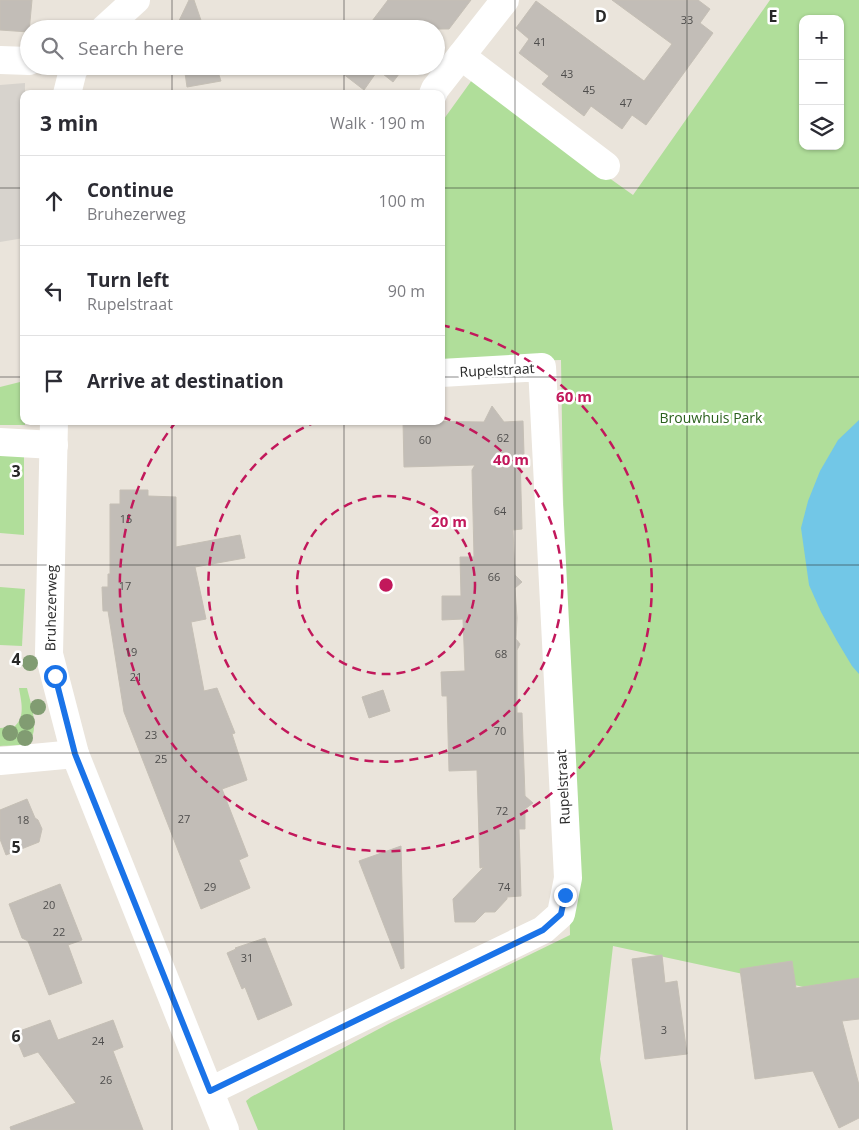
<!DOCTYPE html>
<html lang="en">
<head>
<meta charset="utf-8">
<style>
	:root { --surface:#fff; --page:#f2f2f3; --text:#2b2b33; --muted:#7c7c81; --line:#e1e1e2 }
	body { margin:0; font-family:"Open Sans",sans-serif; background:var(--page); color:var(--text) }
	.controls { position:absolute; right:15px; top:15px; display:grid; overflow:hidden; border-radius:10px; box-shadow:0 1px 4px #0004 }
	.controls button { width:45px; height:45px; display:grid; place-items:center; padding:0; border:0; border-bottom:1px solid var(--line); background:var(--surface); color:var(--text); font:25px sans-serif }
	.stop { position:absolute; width:15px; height:15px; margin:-11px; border:4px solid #1a73e8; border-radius:50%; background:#fff }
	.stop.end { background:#1a73e8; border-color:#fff; box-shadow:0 1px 5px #0008 }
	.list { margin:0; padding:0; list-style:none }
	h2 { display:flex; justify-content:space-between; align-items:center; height:65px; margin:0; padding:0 20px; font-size:21px }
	h2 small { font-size:16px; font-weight:400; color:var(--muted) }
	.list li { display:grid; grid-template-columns:32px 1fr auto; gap:15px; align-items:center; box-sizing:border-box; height:90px; padding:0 20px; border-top:1px solid var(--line) }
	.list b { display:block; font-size:19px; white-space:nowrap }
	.list p { margin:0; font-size:16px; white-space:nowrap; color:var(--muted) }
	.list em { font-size:16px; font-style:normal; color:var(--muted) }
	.icon { flex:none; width:28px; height:28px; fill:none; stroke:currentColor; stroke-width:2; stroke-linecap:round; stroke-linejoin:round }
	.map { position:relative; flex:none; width:859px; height:1130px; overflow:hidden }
	.search { position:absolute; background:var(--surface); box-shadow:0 1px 4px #0004; left:20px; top:20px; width:425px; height:55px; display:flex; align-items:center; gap:12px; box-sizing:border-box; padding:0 18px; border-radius:28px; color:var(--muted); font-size:19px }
	.panel { position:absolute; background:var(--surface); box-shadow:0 1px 4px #0004; left:20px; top:90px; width:425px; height:335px; border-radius:10px }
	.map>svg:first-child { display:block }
	.green { fill:#b0de9a; fill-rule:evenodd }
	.plaza { fill:#d7d3cd }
	.water { fill:#72c7e7 }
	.building { fill:#c2bdb7; stroke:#c5bfb5 }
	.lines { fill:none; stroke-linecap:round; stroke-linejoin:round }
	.minor { stroke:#fff; stroke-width:28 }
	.tree { fill:#819c72 }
	.route { stroke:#1a73e8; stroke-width:6 }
	.grid { fill:none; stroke:#282828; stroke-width:1; stroke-opacity:0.55 }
	.ring { fill:none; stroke:#c2185b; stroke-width:2.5; stroke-dasharray:9 6 }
	.labels { text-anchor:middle; stroke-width:5; stroke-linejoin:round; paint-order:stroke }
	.number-label { font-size:11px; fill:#4e4d4c }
	.street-label { font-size:14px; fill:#282828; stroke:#fff }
	.park-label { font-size:14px; fill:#2b611d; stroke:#fff }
	.grid-label { font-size:16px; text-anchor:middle; font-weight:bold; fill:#282828; stroke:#fff; stroke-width:5; stroke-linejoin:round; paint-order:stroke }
	.centre { fill:#c2185b; stroke:#fff; stroke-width:2.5 }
	.ring-label { font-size:15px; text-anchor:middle; font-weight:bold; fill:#c2185b; stroke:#fff; stroke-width:5; stroke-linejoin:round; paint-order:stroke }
</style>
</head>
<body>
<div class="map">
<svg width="859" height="1130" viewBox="0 0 859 1130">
	<rect width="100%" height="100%" fill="#eae4db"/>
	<g class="green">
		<path d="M770 0H859V999L613 946 600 1059 613 1130H258L246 1101 251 1097 390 1023 570 935 561 360 441 363V123L472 80 633 195ZM803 19H840V146H803Z"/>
		<polygon points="24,381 25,425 0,425 0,387"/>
		<polygon points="0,452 24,454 24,535 0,533"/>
		<polygon points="0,587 25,589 22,646 0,645"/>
		<path d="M19 688H27C30 701 41 732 28 742 21 747 8 745 0 746V728L14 727C26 717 21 701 19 688Z"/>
	</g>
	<polygon class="plaza" points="25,83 24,238 0,242 0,85"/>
	<polygon class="water" points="859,420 859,674 852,666 837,641 821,612 809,585 801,528 808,501 820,471 838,440"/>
	<g class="building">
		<polygon points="0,0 32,0 29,32 0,30"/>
		<polygon points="189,0 194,0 204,29 177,29 177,25"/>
		<polygon points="388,0 471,0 449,29 366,29"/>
		<polygon points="612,0 698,0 710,9 700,23 713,33 646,125 632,115 622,129 591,106 584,116 542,84 549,76 519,53 529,39 516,28 536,1 644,81 672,44"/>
		<polygon points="184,66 216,66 221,81 187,87"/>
		<polygon points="347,66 405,66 393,82 378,70 364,90 342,73"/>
		<polygon points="492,406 504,422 523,421 524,454 520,454 522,529 513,530 515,575 522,582 515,588 517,618 516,639 520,644 517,650 517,713 522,713 525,796 533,803 525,809 525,829 519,829 521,896 507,897 507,899 495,912 485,912 475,922 455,922 453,899 484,867 480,868 477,770 449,771 447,696 442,696 441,672 465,671 463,619 442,620 442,596 461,596 460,557 474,557 472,470 475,465 404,467 403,421 484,422"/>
		<polygon points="120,490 148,490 148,496 176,497 176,547 240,535 245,558 195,567 206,619 191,622 204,691 217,688 235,733 232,734 247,780 222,789 248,856 239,860 250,888 201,909 124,712 108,611 103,611 102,587 108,587 108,574 110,574 110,504 120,504"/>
		<polygon points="383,690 390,711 369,718 362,697"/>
		<polygon points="27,799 35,818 38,820 42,829 39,842 6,855 0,839 0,810"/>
		<polygon points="401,846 404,968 401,969 359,861"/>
		<polygon points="60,884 82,940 68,945 82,983 49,995 28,941 22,938 9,904"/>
		<polygon points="265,938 292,1005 258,1020 245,987 242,989 227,953 236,949 235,948"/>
		<polygon points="662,955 665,983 677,981 687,1054 645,1059 632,959"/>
		<polygon points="792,961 796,988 859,978 859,1019 842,1021 859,1085 859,1118 839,1128 813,1071 755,1079 740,969"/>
		<polygon points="50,1020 58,1040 113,1020 123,1047 113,1051 143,1130 11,1130 10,1127 76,1103 38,1052 24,1057 14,1033"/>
	</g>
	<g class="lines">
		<g class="minor">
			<polyline points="104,29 136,0"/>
			<polyline points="461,56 606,166"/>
			<polyline points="0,60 29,61"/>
			<polyline points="67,94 73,70 76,66"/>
			<polyline points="433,94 435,89 505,0"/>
			<polyline points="54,421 49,654 75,754 225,1130"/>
			<polyline points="0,442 54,445"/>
			<polyline points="0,761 75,754"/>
			<polyline points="210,1091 543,930 561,914 568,878 542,367 441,373"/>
		</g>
	</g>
	<g class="tree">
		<circle cx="30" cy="663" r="8"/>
		<circle cx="38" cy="707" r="8"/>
		<circle cx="27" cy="722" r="8"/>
		<circle cx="10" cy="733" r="8"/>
		<circle cx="25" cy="738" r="8"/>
	</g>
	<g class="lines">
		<polyline class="route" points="55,676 75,754 210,1091 543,930 561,914 565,895"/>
	</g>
	<path class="grid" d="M172 0V29M344 0V29M515 0V1130M687 0V1130M172 66V94M344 66V94M0 188H24M441 188H859M0 377H24M441 377H859M172 421V1130M344 421V1130M0 565H859M0 753H859M0 942H859"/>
	<g class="ring">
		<circle cx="386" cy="585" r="89"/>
		<path d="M442 417A177 177 0 1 1 318 421"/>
		<path d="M441 325A266 266 0 1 1 175 423"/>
	</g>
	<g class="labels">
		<g class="number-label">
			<text x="687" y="24">33</text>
			<text x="540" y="46">41</text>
			<text x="567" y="78">43</text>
			<text x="589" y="94">45</text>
			<text x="626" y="107">47</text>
			<text x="503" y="442">62</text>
			<text x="425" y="444">60</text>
			<text x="500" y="515">64</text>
			<text x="126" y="523">15</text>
			<text x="494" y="581">66</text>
			<text x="125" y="590">17</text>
			<text x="131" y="656">19</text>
			<text x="501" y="658">68</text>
			<text x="136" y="681">21</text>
			<text x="500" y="735">70</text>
			<text x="151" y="739">23</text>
			<text x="161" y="763">25</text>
			<text x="502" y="815">72</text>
			<text x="184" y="823">27</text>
			<text x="23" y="824">18</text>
			<text x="210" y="891">29</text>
			<text x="504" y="891">74</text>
			<text x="49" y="909">20</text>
			<text x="59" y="936">22</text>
			<text x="247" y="962">31</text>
			<text x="664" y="1034">3</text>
			<text x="98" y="1045">24</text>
			<text x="106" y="1084">26</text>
		</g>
		<g class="street-label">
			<text transform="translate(497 370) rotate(-3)" y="5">Rupelstraat</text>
			<text transform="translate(51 608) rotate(-89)" y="5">Bruhezerweg</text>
			<text transform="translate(563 787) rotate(-93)" y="5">Rupelstraat</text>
		</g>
		<g class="park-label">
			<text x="711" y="423">Brouwhuis Park</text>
		</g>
	</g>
	<g class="grid-label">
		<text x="601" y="22">D</text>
		<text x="773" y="22">E</text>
		<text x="16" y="477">3</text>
		<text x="16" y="665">4</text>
		<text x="16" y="853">5</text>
		<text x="16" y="1042">6</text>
	</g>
	<circle cx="386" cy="585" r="8" class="centre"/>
	<g class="ring-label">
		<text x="574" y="402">60 m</text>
		<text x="511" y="465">40 m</text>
		<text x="449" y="527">20 m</text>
	</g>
</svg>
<div class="controls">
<button>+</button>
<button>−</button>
<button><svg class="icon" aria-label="layers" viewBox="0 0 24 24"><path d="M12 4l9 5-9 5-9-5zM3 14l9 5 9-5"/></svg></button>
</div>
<div class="stop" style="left:55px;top:676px"></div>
<div class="stop end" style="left:565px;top:895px"></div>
<div class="search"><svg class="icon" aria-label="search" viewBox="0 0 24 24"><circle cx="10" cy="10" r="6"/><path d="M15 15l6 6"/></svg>Search here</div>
<section class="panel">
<h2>3 min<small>Walk · 190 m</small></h2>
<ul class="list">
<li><svg class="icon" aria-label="ahead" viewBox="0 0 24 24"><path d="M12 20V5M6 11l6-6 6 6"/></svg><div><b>Continue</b><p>Bruhezerweg</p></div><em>100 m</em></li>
<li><svg class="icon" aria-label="left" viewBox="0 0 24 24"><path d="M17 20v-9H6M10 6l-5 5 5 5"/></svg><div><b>Turn left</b><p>Rupelstraat</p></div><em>90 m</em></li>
<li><svg class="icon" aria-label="arrive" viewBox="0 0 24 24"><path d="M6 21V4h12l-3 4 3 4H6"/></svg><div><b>Arrive at destination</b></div></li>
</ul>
</section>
</div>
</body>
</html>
